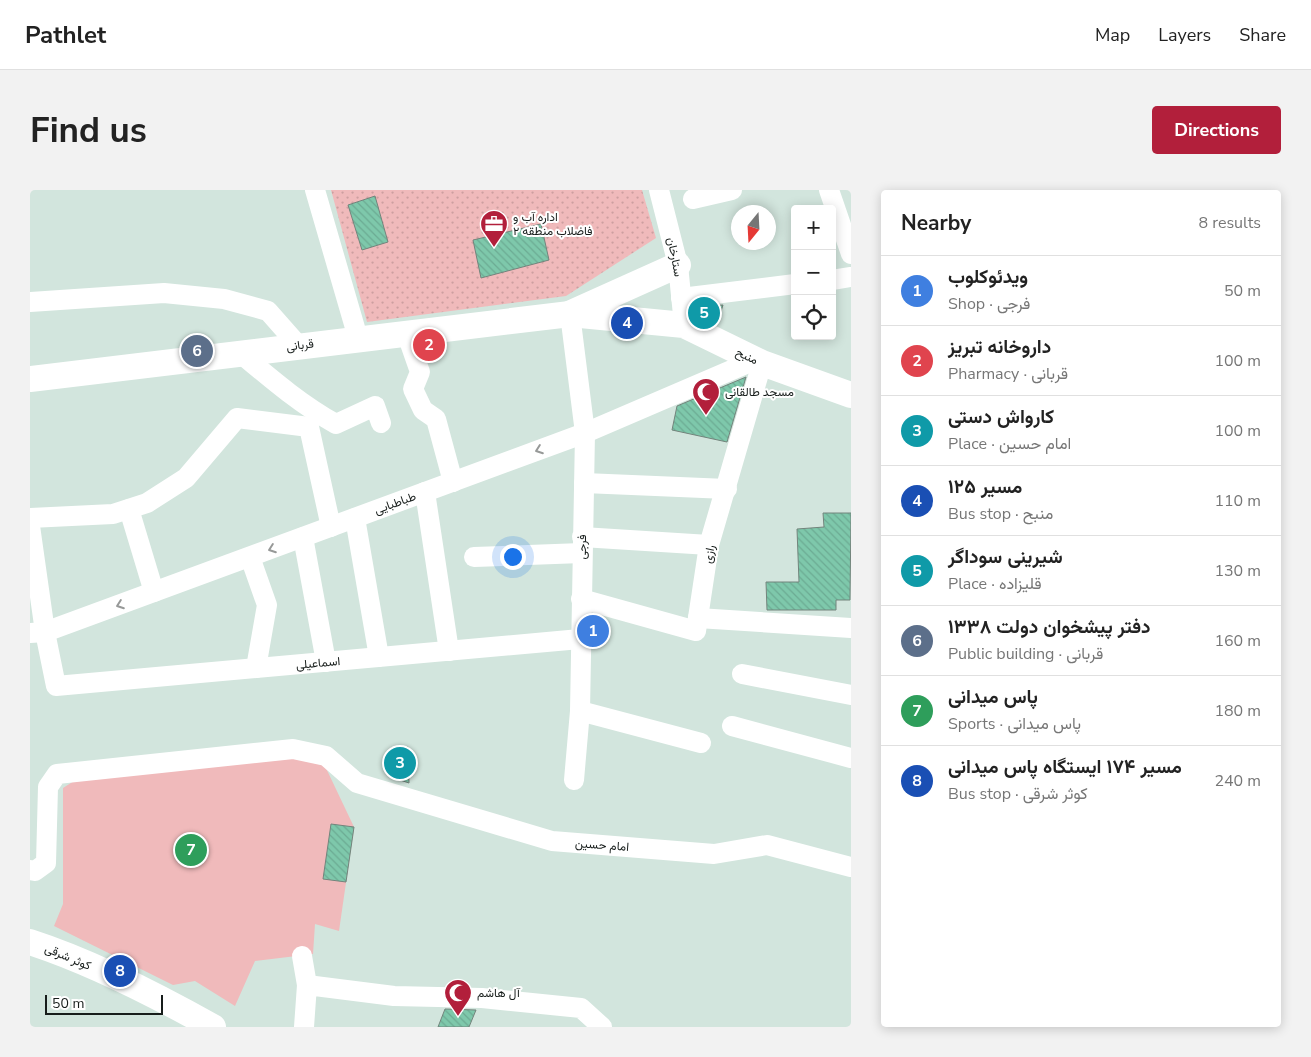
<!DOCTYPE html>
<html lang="en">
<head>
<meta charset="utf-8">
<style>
	:root { --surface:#fff; --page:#f2f2f2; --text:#222; --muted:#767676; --line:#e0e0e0; --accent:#b21f3b }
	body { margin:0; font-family:"Nunito Sans",Vazirmatn,sans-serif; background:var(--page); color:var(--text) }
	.controls { position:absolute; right:15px; top:15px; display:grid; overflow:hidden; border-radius:5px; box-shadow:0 2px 12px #0003 }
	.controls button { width:45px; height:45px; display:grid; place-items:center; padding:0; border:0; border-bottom:1px solid var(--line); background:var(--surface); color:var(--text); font:25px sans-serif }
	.compass { position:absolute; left:701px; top:15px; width:45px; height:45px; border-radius:50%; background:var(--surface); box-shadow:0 2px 12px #0003; rotate:198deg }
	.scale { position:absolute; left:15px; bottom:12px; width:118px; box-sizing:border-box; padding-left:5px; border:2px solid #171d1b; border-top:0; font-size:14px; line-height:18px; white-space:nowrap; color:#171d1b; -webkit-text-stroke:4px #fff; paint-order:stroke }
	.you { position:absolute; left:482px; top:366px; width:18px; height:18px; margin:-12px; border:4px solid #fff; border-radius:50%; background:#1a73e8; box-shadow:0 0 0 8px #1a73e833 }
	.badge { display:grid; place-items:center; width:32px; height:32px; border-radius:50%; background:var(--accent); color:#fff; font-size:16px; font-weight:700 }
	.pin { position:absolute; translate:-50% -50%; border:2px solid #fff; box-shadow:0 1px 5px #0006 }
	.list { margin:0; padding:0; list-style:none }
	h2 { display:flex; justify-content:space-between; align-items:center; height:65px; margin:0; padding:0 20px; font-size:21px }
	h2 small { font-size:16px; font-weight:400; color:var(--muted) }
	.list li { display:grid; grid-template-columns:32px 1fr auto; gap:15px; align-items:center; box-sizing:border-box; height:70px; padding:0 20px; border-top:1px solid var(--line) }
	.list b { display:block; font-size:19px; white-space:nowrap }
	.list p { margin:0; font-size:16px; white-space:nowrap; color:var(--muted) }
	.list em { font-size:16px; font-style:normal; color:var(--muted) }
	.icon { flex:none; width:28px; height:28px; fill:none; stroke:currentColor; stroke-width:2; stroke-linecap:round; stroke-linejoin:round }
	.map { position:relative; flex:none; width:821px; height:837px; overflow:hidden; border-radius:5px }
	header { display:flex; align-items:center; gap:30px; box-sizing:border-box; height:70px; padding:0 25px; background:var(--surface); border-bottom:1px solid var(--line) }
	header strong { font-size:24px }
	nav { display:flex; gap:28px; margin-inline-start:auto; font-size:18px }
	.intro { display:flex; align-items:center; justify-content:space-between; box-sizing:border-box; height:120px; padding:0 30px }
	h1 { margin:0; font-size:35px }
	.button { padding:12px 22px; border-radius:5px; background:var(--accent); color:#fff; font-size:18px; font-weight:700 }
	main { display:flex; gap:30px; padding:0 30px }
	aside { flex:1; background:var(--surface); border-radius:5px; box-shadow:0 2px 12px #0003 }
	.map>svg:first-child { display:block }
	.grass { fill:url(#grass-dots) }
	.pitch { fill:#f0babb }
	.building { fill:url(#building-back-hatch); stroke:#73847c }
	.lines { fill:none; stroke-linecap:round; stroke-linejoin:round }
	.minor { stroke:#fff; stroke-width:20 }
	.major { stroke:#fff; stroke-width:26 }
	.oneway { stroke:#979998 }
	.labels { text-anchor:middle; stroke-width:4; stroke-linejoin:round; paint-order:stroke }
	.poi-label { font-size:12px; fill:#171d1b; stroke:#fff; text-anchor:start }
	.street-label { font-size:12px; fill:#171d1b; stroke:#fff }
</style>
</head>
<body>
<header>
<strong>Pathlet</strong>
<nav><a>Map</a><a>Layers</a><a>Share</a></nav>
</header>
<div class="intro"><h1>Find us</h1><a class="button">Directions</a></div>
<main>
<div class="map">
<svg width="821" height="837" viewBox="0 0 821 837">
	<defs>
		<pattern id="grass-dots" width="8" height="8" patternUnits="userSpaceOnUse" patternTransform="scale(1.25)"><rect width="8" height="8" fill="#f0babb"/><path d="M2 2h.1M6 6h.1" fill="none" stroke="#cd9fa0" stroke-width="1.8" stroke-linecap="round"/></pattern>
		<pattern id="building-back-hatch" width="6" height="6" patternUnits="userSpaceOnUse" patternTransform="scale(1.25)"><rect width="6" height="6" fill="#7ec8ab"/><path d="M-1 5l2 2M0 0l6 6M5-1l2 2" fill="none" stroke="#6cab93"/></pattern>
	</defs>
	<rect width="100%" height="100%" fill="#d2e5dd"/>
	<polygon class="grass" points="301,0 612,0 626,48 536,106 337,132"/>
	<polygon class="pitch" points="267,568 295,576 324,637 309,741 285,734 283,764 225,771 205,816 165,791 143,795 24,736 33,714 33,598 44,591"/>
	<g class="building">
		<polygon points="345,6 358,52 332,60 318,15"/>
		<polygon points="511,34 519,70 451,88 443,50"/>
		<polygon points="693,115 687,134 665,124 664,118"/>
		<polygon points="716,187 697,252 642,240 647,216"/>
		<polygon points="793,323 821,323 820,410 806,410 806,420 737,420 736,392 769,392 767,339 794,337"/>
		<polygon points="378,557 379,593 361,587 361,558"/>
		<polygon points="301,634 324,637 316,692 293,689"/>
		<polygon points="415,819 446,820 439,837 408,837"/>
	</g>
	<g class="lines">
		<g class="minor">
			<polyline points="285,0 328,148"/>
			<polyline points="629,0 648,75 654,135"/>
			<polyline points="799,0 821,64"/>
			<polyline points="663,9 702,0"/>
			<polyline points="802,90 821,87"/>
			<polyline points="651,108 765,94"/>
			<polyline points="0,112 134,103 194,109 238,121 268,155"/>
			<polyline points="540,124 555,243 550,521 544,590"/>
			<polyline points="376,142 390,182 383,199 393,220 406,229 423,292"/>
			<path d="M209 162C240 188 270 214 306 234L345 216 351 233"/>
			<polyline points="554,293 697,299"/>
			<polyline points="395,302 419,461"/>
			<polyline points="99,319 124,402"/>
			<polyline points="0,328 83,324 117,313 156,288 207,228 279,237 301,337"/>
			<polyline points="325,328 349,467"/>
			<polyline points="0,336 15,442 26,496 550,449"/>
			<polyline points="273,347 296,472"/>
			<polyline points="552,347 679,355"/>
			<polyline points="220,367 237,415 226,478"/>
			<polyline points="444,367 552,363"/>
			<polyline points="551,409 666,441 679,355 732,173"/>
			<polyline points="668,428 821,438"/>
			<polyline points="0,443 15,442 555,243 725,170"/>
			<polyline points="712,484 821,505"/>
			<polyline points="550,521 671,553"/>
			<polyline points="702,536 821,568"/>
			<polyline points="0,680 5,681 16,673 18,597 27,584 263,559 296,566 327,593 522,651 684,664 737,655 821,677"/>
			<polyline points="272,766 277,795"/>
			<polyline points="274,837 277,795 364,806 452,808 551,818 572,837"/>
		</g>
		<g class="major">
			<polyline points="541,123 648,75"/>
			<polyline points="0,189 540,124 654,135 732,173 821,205"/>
			<path d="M0 752C62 772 126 805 183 837"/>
		</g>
	</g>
	<defs><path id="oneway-chevron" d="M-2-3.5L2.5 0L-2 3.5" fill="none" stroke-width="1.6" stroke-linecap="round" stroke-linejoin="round" transform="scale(1.25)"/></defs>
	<g class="oneway">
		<use href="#oneway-chevron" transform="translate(509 260) rotate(160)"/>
		<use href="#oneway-chevron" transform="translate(242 359) rotate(160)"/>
		<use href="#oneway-chevron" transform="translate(90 415) rotate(160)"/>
	</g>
	<defs>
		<symbol id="office-pin" viewBox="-11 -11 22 30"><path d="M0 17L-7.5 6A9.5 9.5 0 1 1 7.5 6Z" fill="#b21f3b" stroke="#fff"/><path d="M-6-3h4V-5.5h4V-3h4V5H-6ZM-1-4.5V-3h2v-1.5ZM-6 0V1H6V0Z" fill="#fff"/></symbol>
		<symbol id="mosque-pin" viewBox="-11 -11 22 30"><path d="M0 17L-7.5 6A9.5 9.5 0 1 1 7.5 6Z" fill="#b21f3b" stroke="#fff"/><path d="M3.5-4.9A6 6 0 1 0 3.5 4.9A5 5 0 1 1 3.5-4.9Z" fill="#fff"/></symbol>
	</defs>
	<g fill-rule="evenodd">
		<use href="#office-pin" x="448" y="18" width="32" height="43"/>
		<use href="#mosque-pin" x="660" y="186" width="32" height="43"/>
		<use href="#mosque-pin" x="412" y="787" width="32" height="43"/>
	</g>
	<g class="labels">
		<g class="poi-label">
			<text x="483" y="31">اداره آب و<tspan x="483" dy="14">فاضلاب منطقه ۲</tspan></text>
			<text x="695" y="206">مسجد طالقانی</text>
			<text x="447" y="807">آل هاشم</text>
		</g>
		<g class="street-label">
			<text transform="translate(645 67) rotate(79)" y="4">ستارخان</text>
			<text transform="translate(270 155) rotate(-7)" y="4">قربانی</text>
			<text transform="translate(717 166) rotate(26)" y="4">منبح</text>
			<text transform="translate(365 313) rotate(-20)" y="4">طباطبایی</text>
			<text transform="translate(552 357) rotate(-89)" y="4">فرجی</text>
			<text transform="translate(679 364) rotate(-79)" y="4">رازی</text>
			<text transform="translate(288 473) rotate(-5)" y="4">اسماعیلی</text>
			<text transform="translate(572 655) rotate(4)" y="4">امام حسین</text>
			<text transform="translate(38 767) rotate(23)" y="4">کوثر شرقی</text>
		</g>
	</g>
</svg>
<div class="controls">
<button>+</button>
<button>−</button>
<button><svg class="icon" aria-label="locate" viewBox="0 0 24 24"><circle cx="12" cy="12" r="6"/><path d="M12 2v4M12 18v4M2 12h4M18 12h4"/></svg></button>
</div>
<svg class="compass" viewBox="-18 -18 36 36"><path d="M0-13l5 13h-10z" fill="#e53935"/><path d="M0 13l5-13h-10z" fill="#767676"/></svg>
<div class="scale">50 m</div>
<div class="you"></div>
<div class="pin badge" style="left:563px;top:441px;background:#3f7fe0">1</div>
<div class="pin badge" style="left:399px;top:155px;background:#e0444e">2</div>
<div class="pin badge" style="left:370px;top:573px;background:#0f9aa8">3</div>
<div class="pin badge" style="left:597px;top:133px;background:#1a4fb4">4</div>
<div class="pin badge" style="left:674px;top:123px;background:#0f9aa8">5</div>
<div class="pin badge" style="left:167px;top:161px;background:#5c6f8a">6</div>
<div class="pin badge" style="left:161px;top:660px;background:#2e9e5b">7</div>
<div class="pin badge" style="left:90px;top:781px;background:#1a4fb4">8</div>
</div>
<aside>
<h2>Nearby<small>8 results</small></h2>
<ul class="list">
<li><span class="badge" style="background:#3f7fe0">1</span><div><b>ویدئوکلوب</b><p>Shop · فرجی</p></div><em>50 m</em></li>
<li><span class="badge" style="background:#e0444e">2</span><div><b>داروخانه تبریز</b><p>Pharmacy · قربانی</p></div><em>100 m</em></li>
<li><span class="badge" style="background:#0f9aa8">3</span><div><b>کارواش دستی</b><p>Place · امام حسین</p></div><em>100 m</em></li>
<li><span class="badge" style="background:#1a4fb4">4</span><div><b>مسیر ۱۲۵</b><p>Bus stop · منبح</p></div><em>110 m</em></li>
<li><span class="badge" style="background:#0f9aa8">5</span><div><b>شیرینی سوداگر</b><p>Place · قلیزاده</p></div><em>130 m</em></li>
<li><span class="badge" style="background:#5c6f8a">6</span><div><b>دفتر پیشخوان دولت ۱۳۳۸</b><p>Public building · قربانی</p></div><em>160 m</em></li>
<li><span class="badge" style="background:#2e9e5b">7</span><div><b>پاس میدانی</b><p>Sports · پاس میدانی</p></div><em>180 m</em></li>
<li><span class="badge" style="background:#1a4fb4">8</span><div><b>مسیر ۱۷۴ ایستگاه پاس میدانی</b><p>Bus stop · کوثر شرقی</p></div><em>240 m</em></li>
</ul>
</aside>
</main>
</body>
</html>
